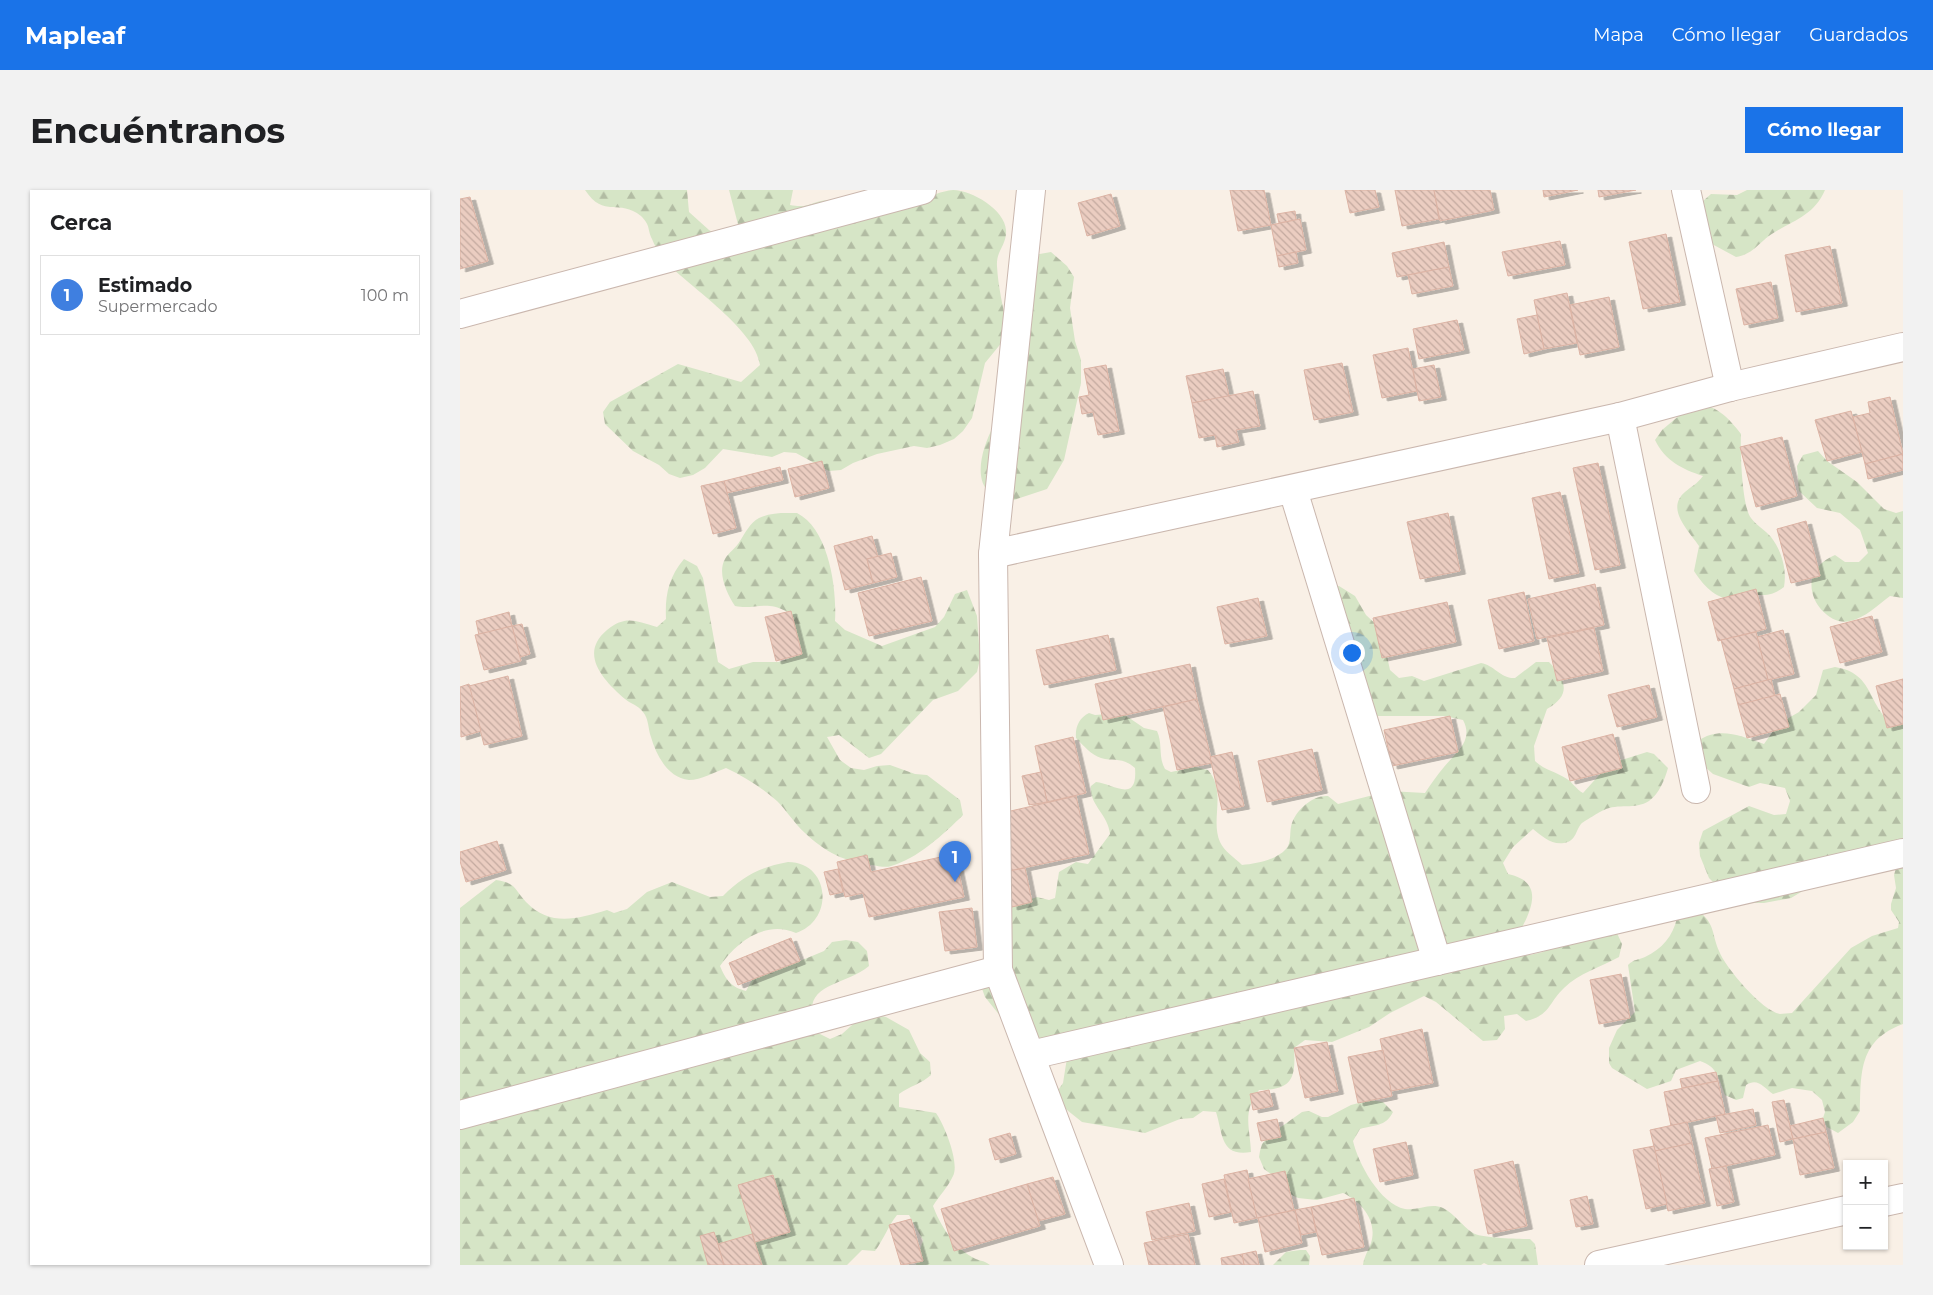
<!DOCTYPE html>
<html lang="es">
<head>
<meta charset="utf-8">
<style>
	:root { --surface:#fff; --page:#f2f2f2; --text:#202124; --muted:#757577; --line:#e0e0e0; --accent:#1a73e8 }
	body { margin:0; font-family:Montserrat,sans-serif; background:var(--page); color:var(--text) }
	.controls { position:absolute; right:15px; bottom:15px; display:grid; overflow:hidden; border-radius:0px; box-shadow:0 1px 4px #0004 }
	.controls button { width:45px; height:45px; display:grid; place-items:center; padding:0; border:0; border-bottom:1px solid var(--line); background:var(--surface); color:var(--text); font:25px sans-serif }
	.you { position:absolute; left:891px; top:462px; width:18px; height:18px; margin:-12px; border:4px solid #fff; border-radius:50%; background:#1a73e8; box-shadow:0 0 0 8px #1a73e833 }
	.badge { display:grid; place-items:center; width:32px; height:32px; border-radius:50%; background:var(--accent); color:#fff; font-size:16px; font-weight:700 }
	.pin { position:absolute; translate:-50% -41px; filter:drop-shadow(0 1px 2px #0008) }
	.pin::after { content:''; position:absolute; top:26px; width:18px; height:15px; background:inherit; clip-path:polygon(0 0,100% 0,50% 100%) }
	.list { margin:0; padding:0; list-style:none }
	h2 { display:flex; justify-content:space-between; align-items:center; height:65px; margin:0; padding:0 20px; font-size:21px }
	h2 small { font-size:16px; font-weight:400; color:var(--muted) }
	.list li { display:grid; grid-template-columns:32px 1fr auto; gap:15px; align-items:center; box-sizing:border-box; height:80px; margin:0 10px 10px; padding:0 10px; border:1px solid var(--line); border-radius:0px }
	.list b { display:block; font-size:19px; white-space:nowrap }
	.list p { margin:0; font-size:16px; white-space:nowrap; color:var(--muted) }
	.list em { font-size:16px; font-style:normal; color:var(--muted) }
	.map { position:relative; flex:none; width:1443px; height:1075px; overflow:hidden; border-radius:0px }
	header { display:flex; align-items:center; gap:30px; box-sizing:border-box; height:70px; padding:0 25px; background:var(--accent); color:#fff }
	header strong { font-size:24px }
	nav { display:flex; gap:28px; margin-inline-start:auto; font-size:18px }
	.intro { display:flex; align-items:center; justify-content:space-between; box-sizing:border-box; height:120px; padding:0 30px }
	h1 { margin:0; font-size:35px }
	.button { padding:12px 22px; border-radius:0px; background:var(--accent); color:#fff; font-size:18px; font-weight:700 }
	main { display:flex; gap:30px; padding:0 30px }
	aside { flex:1; background:var(--surface); border-radius:0px; box-shadow:0 1px 4px #0004 }
	.map>svg:first-child { display:block }
	.forest { fill:url(#forest-firs) }
	.building { fill:url(#building-back-hatch); stroke:#dcb3a4; filter:url(#shadow) }
	.lines { fill:none; stroke-linecap:round; stroke-linejoin:round }
	.minor-casing { stroke:#cab7ae; stroke-width:30 }
	.tertiary-casing { stroke:#cab7ae; stroke-width:30 }
	.minor { stroke:#fff; stroke-width:28 }
	.tertiary { stroke:#fff; stroke-width:28 }
</style>
</head>
<body>
<header>
<strong>Mapleaf</strong>
<nav><a>Mapa</a><a>Cómo llegar</a><a>Guardados</a></nav>
</header>
<div class="intro"><h1>Encuéntranos</h1><a class="button">Cómo llegar</a></div>
<main>
<aside>
<h2>Cerca<small></small></h2>
<ul class="list">
<li><span class="badge" style="background:#3f7fe0">1</span><div><b>Estimado</b><p>Supermercado</p></div><em>100 m</em></li>
</ul>
</aside>
<div class="map">
<svg width="1443" height="1075" viewBox="0 0 1443 1075">
	<defs>
		<pattern id="forest-firs" width="22" height="20" patternUnits="userSpaceOnUse" patternTransform="scale(1.25)"><rect width="22" height="20" fill="#d6e5c6"/><path d="M5 1l3.5 6h-7zM16 11l3.5 6h-7z" fill="#b2bca3"/></pattern>
		<pattern id="building-back-hatch" width="6" height="6" patternUnits="userSpaceOnUse" patternTransform="scale(1.25)"><rect width="6" height="6" fill="#ebcdc1"/><path d="M-1 5l2 2M0 0l6 6M5-1l2 2" fill="none" stroke="#c3a99f"/></pattern>
		<filter id="shadow"><feDropShadow dx="5.5" dy="3" stdDeviation="0" flood-color="#0004"/></filter>
	</defs>
	<rect width="100%" height="100%" fill="#f9f0e6"/>
	<g class="forest">
		<path d="M125 0H227L229 22 249 40 261 47 279 38 269 0H333L330 15C349 19 352 11 368 10 385 9 399 8 416 4L403 0H441L460 10C470 6 482 1 493 0 512 0 545 20 546 40 547 55 536 60 537 76 538 96 543 117 547 136L574 65 591 62 607 76 614 87 610 118 615 151 621 170V193L604 270 587 299 548 312C542 309 535 307 530 303 512 288 524 254 533 237L543 151 525 173 512 228 503 241 494 249 480 255 467 258 454 256 417 264 393 273 381 280 369 281 336 263 324 262 312 267 263 259 245 278 233 285 220 288 209 284 199 275 173 261 145 234 143 222 150 212 218 174 281 192 300 175C295 139 231 98 206 72 201 66 195 57 192 49 187 39 191 36 181 26 159 8 144 29 125 0Z"/>
		<path d="M1287 0H1365C1355 24 1335 30 1315 42 1300 50 1295 64 1276 67L1252 54 1235 18 1251 4 1277 5Z"/>
		<path d="M1233 214C1256 214 1268 227 1281 244 1280 260 1282 317 1291 328 1296 335 1305 340 1311 347 1322 361 1327 380 1324 397 1308 409 1304 403 1286 406 1282 406 1279 408 1275 409 1257 411 1243 395 1234 381L1239 356C1229 341 1205 319 1225 302 1233 295 1236 295 1243 286 1222 279 1205 271 1195 250L1202 240Z"/>
		<path d="M1358 261 1367 271 1397 292 1424 319 1436 323 1443 321V408L1430 406C1418 415 1405 428 1390 431 1363 438 1327 386 1375 365L1385 372H1399L1408 363 1400 340 1380 323 1357 318 1339 301 1337 276 1343 265Z"/>
		<path d="M337 323C369 339 377 399 375 431L385 440 422 456 475 437 484 427 495 404 507 400 517 426 520 469 517 482 498 501 473 510 421 564 409 568 379 545 367 547 380 570 391 578 404 580 417 576 430 575 455 584 467 585 500 610 503 625C484 644 457 669 431 676 426 678 418 676 412 675 385 672 365 662 345 643 334 633 327 621 317 611 301 597 285 587 266 578 255 582 241 590 229 590 208 588 196 565 191 547 188 539 189 529 183 522 178 515 171 514 165 509 144 491 118 464 147 440 166 425 175 431 197 437L206 429C205 406 208 388 224 369L237 376 243 388 258 472 269 479 293 472H319L342 464C340 447 330 437 326 421 305 410 295 420 275 416 267 404 257 383 265 369 268 363 276 358 280 351 285 343 290 333 299 328 311 322 324 323 337 323Z"/>
		<path d="M879 396 895 406 906 425 921 439 930 480 939 488 952 486 964 491 1021 473C1034 475 1041 489 1055 488L1076 472H1089C1107 491 1111 505 1087 519L1074 556 1075 571C1084 580 1097 582 1107 589 1113 593 1116 599 1123 603L1149 574 1187 562 1194 564 1208 578C1205 589 1199 604 1189 611 1175 620 1158 613 1144 620 1141 621 1123 632 1121 634 1115 642 1116 651 1104 653 1091 655 1082 646 1073 639L1053 657 1043 673 1048 684C1086 692 1071 721 1058 745L1060 758 1070 765 1083 762 1094 755 1156 741 1162 754 1159 767C1141 777 1119 783 1104 798 1088 813 1091 825 1066 831L1057 824 1044 826 1045 839 1037 850 1023 851 976 812 964 806 930 823 909 837 872 852 845 850 834 858C836 889 832 900 799 900 782 922 790 937 791 962 760 967 763 944 756 922L743 921 733 928 720 929 685 943 622 932 602 916 596 903 603 893 607 868 553 842 525 807 516 782 523 769 526 755 545 718 577 707 589 710 595 708 599 682 616 672 628 674 650 644C648 624 629 615 631 596L636 592C652 593 678 615 675 578 661 566 654 572 641 568 631 565 623 555 616 548 615 537 619 528 629 523L635 525 662 523 684 538 697 541C703 554 698 567 705 579L711 582 735 577 748 580C767 602 750 629 760 652 764 661 775 668 782 675 796 674 816 670 826 659 832 653 829 640 832 633 837 619 853 605 868 606L878 614 929 601 965 603C971 594 977 585 984 577 996 562 1014 551 1003 530L984 526H916L872 397Z"/>
		<path d="M1375 477C1414 483 1407 514 1432 534L1443 530V650L1397 669 1331 708 1304 713H1279L1267 706 1249 688 1240 666 1239 653 1243 641 1289 616 1314 625 1326 624 1330 611 1325 598 1300 593 1289 597 1253 584 1244 576 1238 551C1259 536 1281 546 1304 554L1318 534 1339 522 1356 505 1363 480Z"/>
		<path d="M328 672C370 672 375 730 336 743 306 730 277 751 260 776 266 790 271 797 286 801L292 790 303 783 327 771H340L364 761 372 752 386 750 398 752 407 761 409 776C382 798 335 792 358 843L370 849 382 844 401 827 413 824 426 827 449 840 460 863 470 872 471 885C461 894 450 896 439 904V917L476 923C484 934 500 973 493 986 488 997 479 1006 473 1016 480 1035 494 1057 512 1067 518 1071 524 1070 530 1075H456L463 1050 449 1025H437C428 1036 424 1049 415 1061L402 1060 387 1075H0V718L36 690C56 693 54 699 66 712 90 737 117 729 147 720L154 723 167 719 187 702 212 692 250 707 263 706C283 686 300 677 328 672Z"/>
		<path d="M1443 672V834C1399 850 1401 882 1400 921L1393 932 1378 943 1367 937 1363 928 1365 922 1362 910 1352 901 1332 898 1313 904C1304 898 1298 887 1286 895L1283 908 1276 910 1265 905C1259 889 1258 877 1240 871L1216 880 1211 891 1187 899 1152 878 1149 873V858L1157 840 1175 822 1168 775C1174 769 1178 770 1185 767 1202 759 1213 746 1217 728L1241 723C1255 735 1252 745 1259 761 1265 777 1302 821 1320 824 1323 824 1328 823 1332 823L1391 758 1412 746 1438 738 1439 732 1431 720V714L1436 698 1434 685 1436 678Z"/>
		<path d="M910 910 923 912 933 922C926 937 913 935 900 939L893 951C898 973 920 1014 945 1019 958 1021 970 1012 983 1018 995 1024 1002 1036 1013 1043 1020 1048 1060 1049 1070 1049L1075 1054 1078 1075H1028L1024 1073 1021 1075H903C904 1067 908 1061 911 1053 918 1031 901 1011 883 1003L857 1010 838 1008 832 1005 819 990 804 979 799 967 800 961 802 954 811 944 842 922 849 921 862 927H868L891 915Z"/>
		<polygon points="840,1060 846,1060 850,1066 849,1075 813,1075 826,1062"/>
	</g>
	<g class="building">
		<polygon points="770,0 804,0 811,35 778,41"/>
		<polygon points="885,0 915,0 919,17 890,23"/>
		<polygon points="935,0 974,0 979,29 942,36"/>
		<polygon points="974,0 1030,0 1034,20 980,31"/>
		<polygon points="1083,0 1118,0 1084,7"/>
		<polygon points="1138,0 1176,0 1139,7"/>
		<polygon points="651,4 660,36 627,46 618,13"/>
		<polygon points="10,7 28,71 0,79 0,9"/>
		<polygon points="835,21 836,30 819,33 817,24"/>
		<polygon points="840,29 846,60 817,66 811,35"/>
		<polygon points="1206,44 1220,112 1183,119 1169,52"/>
		<polygon points="1100,51 1105,75 1048,86 1042,62"/>
		<polygon points="984,52 989,77 937,87 932,63"/>
		<polygon points="1370,56 1382,113 1336,122 1325,65"/>
		<polygon points="836,62 838,73 819,77 817,66"/>
		<polygon points="989,77 993,96 952,104 948,85"/>
		<polygon points="1311,92 1318,128 1284,135 1276,99"/>
		<polygon points="1107,103 1117,153 1084,159 1074,110"/>
		<polygon points="1149,107 1159,157 1120,165 1110,115"/>
		<polygon points="1077,125 1084,159 1064,164 1057,129"/>
		<polygon points="997,130 1004,160 959,169 953,139"/>
		<polygon points="948,158 957,201 922,208 913,165"/>
		<polygon points="882,173 893,222 854,230 844,180"/>
		<polygon points="646,175 659,241 638,245 633,222 622,224 619,207 629,205 624,179"/>
		<polygon points="974,175 981,207 959,211 953,179"/>
		<polygon points="763,179 769,206 732,213 726,186"/>
		<polygon points="793,201 800,236 776,240 779,252 757,257 755,245 739,248 732,213"/>
		<polygon points="1430,207 1443,264 1405,274 1393,227 1410,223 1408,212"/>
		<polygon points="1391,221 1402,262 1367,271 1355,230"/>
		<polygon points="1322,247 1337,306 1296,317 1280,257"/>
		<polygon points="1443,264 1443,280 1408,289 1405,274"/>
		<polygon points="362,271 369,298 335,307 328,279"/>
		<polygon points="1138,273 1160,375 1135,380 1113,278"/>
		<polygon points="320,277 323,290 267,303 264,291"/>
		<polygon points="264,291 276,338 253,344 241,296"/>
		<polygon points="1100,302 1119,383 1089,389 1072,308"/>
		<polygon points="988,323 1000,381 960,389 947,332"/>
		<polygon points="1346,331 1360,386 1331,393 1317,339"/>
		<polygon points="412,346 418,367 407,369 413,393 385,400 374,356"/>
		<polygon points="431,363 437,387 413,393 407,369"/>
		<polygon points="461,387 472,431 409,446 398,403"/>
		<polygon points="1135,394 1144,435 1077,449 1068,409"/>
		<polygon points="1296,399 1306,439 1258,451 1248,412"/>
		<polygon points="1064,402 1074,451 1039,459 1028,410"/>
		<polygon points="798,408 807,446 765,454 757,417"/>
		<polygon points="987,412 996,452 922,468 913,428"/>
		<polygon points="331,421 342,464 316,471 305,427"/>
		<polygon points="49,422 52,436 19,445 16,431"/>
		<polygon points="1412,426 1422,462 1380,473 1370,437"/>
		<polygon points="62,434 70,464 60,467 52,436"/>
		<polygon points="52,436 61,471 24,480 15,445"/>
		<polygon points="1134,438 1143,481 1097,491 1087,448"/>
		<polygon points="1323,440 1334,484 1308,490 1297,447"/>
		<polygon points="1296,442 1308,490 1274,499 1261,450"/>
		<polygon points="648,445 656,480 584,495 576,460"/>
		<polygon points="730,474 737,509 643,530 635,494"/>
		<polygon points="48,486 62,546 24,555 9,496"/>
		<polygon points="1311,489 1315,506 1278,515 1274,499"/>
		<polygon points="1443,489 1443,534 1427,538 1416,496"/>
		<polygon points="9,494 21,541 1,547 0,497"/>
		<polygon points="1189,495 1197,527 1157,537 1148,505"/>
		<polygon points="1320,504 1329,537 1287,548 1278,515"/>
		<polygon points="737,509 752,573 717,580 703,517"/>
		<polygon points="990,526 998,562 932,576 924,540"/>
		<polygon points="1153,544 1162,578 1110,591 1102,557"/>
		<polygon points="613,547 626,603 587,612 575,556"/>
		<polygon points="852,559 862,600 807,612 798,571"/>
		<polygon points="772,562 784,616 762,620 750,567"/>
		<polygon points="581,582 587,612 569,615 562,586"/>
		<polygon points="616,606 629,664 544,682 542,623"/>
		<polygon points="37,651 46,680 6,692 0,671 0,662"/>
		<polygon points="495,664 504,707 409,727 403,703 385,707 377,672 407,665 411,682"/>
		<polygon points="565,678 572,712 552,717 544,682"/>
		<polygon points="378,679 383,702 370,705 364,682"/>
		<polygon points="512,718 517,757 485,761 479,722"/>
		<polygon points="331,748 340,771 278,795 269,773"/>
		<polygon points="1161,784 1170,828 1139,834 1130,790"/>
		<polygon points="962,839 973,893 931,901 920,849"/>
		<polygon points="867,852 878,901 845,908 834,858"/>
		<polygon points="923,860 932,906 898,913 888,867"/>
		<polygon points="1256,882 1258,891 1222,898 1220,889"/>
		<polygon points="1258,891 1265,924 1211,936 1204,902"/>
		<polygon points="809,900 813,916 793,920 790,904"/>
		<polygon points="1324,910 1333,949 1320,952 1312,912"/>
		<polygon points="1293,919 1296,935 1260,943 1256,926"/>
		<polygon points="1363,928 1366,942 1333,949 1330,936"/>
		<polygon points="817,929 821,947 801,951 797,933"/>
		<polygon points="1227,932 1232,953 1195,961 1190,940"/>
		<polygon points="1308,935 1315,965 1252,979 1245,948"/>
		<polygon points="1366,942 1374,978 1340,985 1333,949"/>
		<polygon points="550,943 556,964 535,970 529,949"/>
		<polygon points="946,952 953,985 920,992 913,959"/>
		<polygon points="1232,953 1245,1013 1208,1021 1195,961"/>
		<polygon points="1194,956 1207,1014 1186,1019 1173,960"/>
		<polygon points="1053,971 1067,1036 1028,1044 1014,980"/>
		<polygon points="1266,976 1274,1012 1257,1016 1249,979"/>
		<polygon points="787,980 797,1028 774,1033 764,985"/>
		<polygon points="825,981 834,1020 797,1028 788,989"/>
		<polygon points="313,985 330,1042 295,1052 278,995"/>
		<polygon points="593,987 605,1024 578,1031 567,994"/>
		<polygon points="764,989 771,1022 749,1027 742,994"/>
		<polygon points="567,994 580,1036 494,1061 481,1019"/>
		<polygon points="1127,1006 1133,1034 1116,1037 1110,1010"/>
		<polygon points="894,1008 904,1057 862,1065 851,1017"/>
		<polygon points="729,1013 735,1041 692,1050 686,1022"/>
		<polygon points="851,1017 856,1042 841,1045 835,1020"/>
		<polygon points="835,1020 842,1053 805,1062 798,1028"/>
		<polygon points="451,1029 463,1071 441,1075 429,1035"/>
		<polygon points="254,1042 258,1054 264,1075 248,1075 240,1046"/>
		<polygon points="292,1044 302,1075 264,1075 258,1054"/>
		<polygon points="728,1044 735,1075 689,1075 684,1053"/>
		<polygon points="796,1061 799,1075 784,1075 782,1064"/>
		<polygon points="782,1064 784,1075 762,1075 761,1068"/>
	</g>
	<g class="lines">
		<defs>
			<g id="minor">
				<polyline points="1226,0 1270,197"/>
				<polyline points="0,124 462,0"/>
				<polyline points="1160,227 1236,599"/>
				<polyline points="833,300 977,771"/>
				<polyline points="533,364 1160,227 1270,197 1443,157"/>
				<polyline points="571,865 1443,663"/>
				<polyline points="0,925 538,780"/>
				<polyline points="1424,1012 1443,1008"/>
				<polyline points="1139,1075 1387,1020"/>
			</g>
			<polyline id="tertiary" points="571,0 533,364 538,780 649,1075"/>
		</defs>
		<use href="#minor" class="minor-casing"/>
		<use href="#tertiary" class="tertiary-casing"/>
		<use href="#minor" class="minor"/>
		<use href="#tertiary" class="tertiary"/>
	</g>
</svg>
<div class="controls">
<button>+</button>
<button>−</button>
</div>
<div class="you"></div>
<div class="pin badge" style="left:495px;top:692px;background:#3f7fe0">1</div>
</div>
</main>
</body>
</html>
